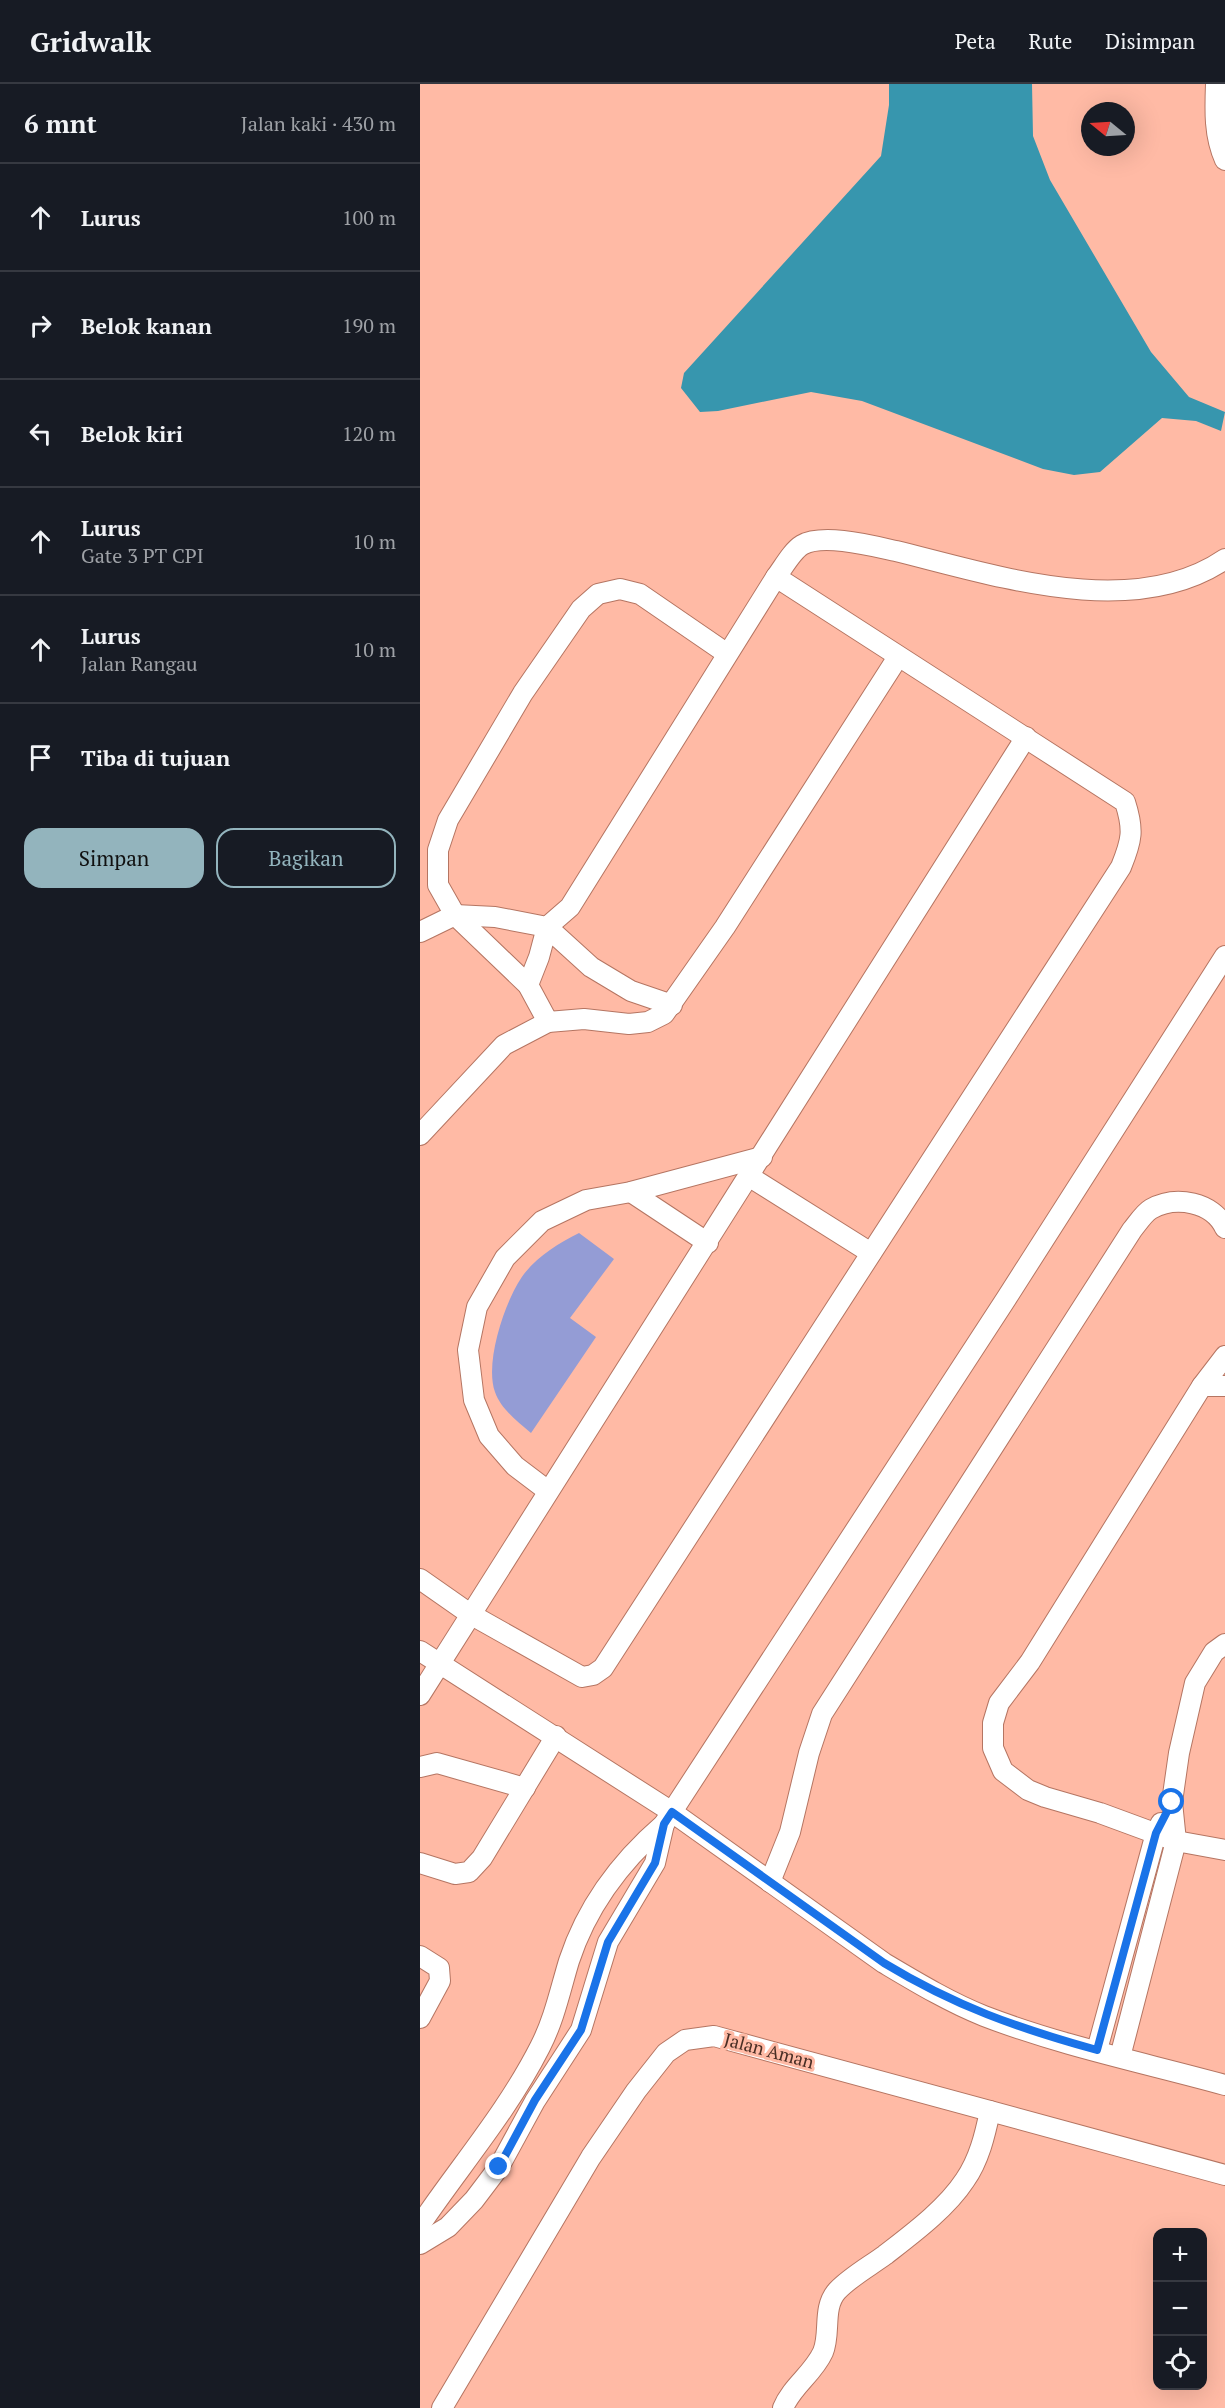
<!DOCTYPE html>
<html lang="id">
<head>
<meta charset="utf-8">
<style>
	:root { --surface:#171b24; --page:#20242c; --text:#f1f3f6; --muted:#9ea1a6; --line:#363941; --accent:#93b4bd }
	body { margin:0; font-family:"PT Serif",serif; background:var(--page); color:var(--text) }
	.controls { position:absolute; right:18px; bottom:18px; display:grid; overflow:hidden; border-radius:12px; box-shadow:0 6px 24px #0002 }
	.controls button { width:54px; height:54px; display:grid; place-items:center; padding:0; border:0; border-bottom:2px solid var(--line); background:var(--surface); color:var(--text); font:30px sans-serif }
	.compass { position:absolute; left:661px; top:18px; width:54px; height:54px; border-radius:50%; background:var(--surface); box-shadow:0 6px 24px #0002; rotate:288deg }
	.stop { position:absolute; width:18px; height:18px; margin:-14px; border:4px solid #1a73e8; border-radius:50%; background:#fff }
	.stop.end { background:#1a73e8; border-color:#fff; box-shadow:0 2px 6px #0008 }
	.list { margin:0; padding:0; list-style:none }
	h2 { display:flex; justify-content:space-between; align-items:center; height:78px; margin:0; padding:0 24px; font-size:26px }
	h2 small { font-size:20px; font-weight:400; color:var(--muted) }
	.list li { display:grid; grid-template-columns:39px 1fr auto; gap:18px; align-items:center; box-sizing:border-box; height:108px; padding:0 24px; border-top:2px solid var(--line) }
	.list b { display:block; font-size:22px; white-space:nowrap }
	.list p { margin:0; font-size:20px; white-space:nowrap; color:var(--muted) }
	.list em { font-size:20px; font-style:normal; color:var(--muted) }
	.actions { display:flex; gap:12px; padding:18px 24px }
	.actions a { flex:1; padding:14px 0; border:2px solid var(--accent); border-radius:18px; text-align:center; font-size:21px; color:var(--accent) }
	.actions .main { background:var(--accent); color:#111 }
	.icon { flex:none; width:33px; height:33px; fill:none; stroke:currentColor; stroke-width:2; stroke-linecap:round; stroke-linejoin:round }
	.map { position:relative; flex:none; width:805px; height:2324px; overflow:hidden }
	header { display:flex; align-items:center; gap:36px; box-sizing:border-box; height:84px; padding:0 30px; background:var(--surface); border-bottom:2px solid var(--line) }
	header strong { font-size:28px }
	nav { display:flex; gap:33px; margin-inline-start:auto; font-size:21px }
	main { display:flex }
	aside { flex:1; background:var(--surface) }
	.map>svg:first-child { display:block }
	.green { fill:#949cd5 }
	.water { fill:#3796ae }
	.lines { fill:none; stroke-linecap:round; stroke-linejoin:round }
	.minor-casing { stroke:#b57562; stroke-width:22 }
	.minor { stroke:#fff; stroke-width:20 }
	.route { stroke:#1a73e8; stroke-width:8 }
	.labels { text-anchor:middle; stroke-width:6; stroke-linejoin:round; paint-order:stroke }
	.street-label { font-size:18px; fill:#492e25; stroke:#ffbaa5 }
</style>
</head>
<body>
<header>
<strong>Gridwalk</strong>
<nav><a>Peta</a><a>Rute</a><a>Disimpan</a></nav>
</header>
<main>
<aside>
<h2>6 mnt<small>Jalan kaki · 430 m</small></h2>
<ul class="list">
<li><svg class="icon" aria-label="ahead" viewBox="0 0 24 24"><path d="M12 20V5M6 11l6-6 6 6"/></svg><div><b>Lurus</b></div><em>100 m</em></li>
<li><svg class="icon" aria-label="right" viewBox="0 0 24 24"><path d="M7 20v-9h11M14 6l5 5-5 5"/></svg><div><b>Belok kanan</b></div><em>190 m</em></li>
<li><svg class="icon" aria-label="left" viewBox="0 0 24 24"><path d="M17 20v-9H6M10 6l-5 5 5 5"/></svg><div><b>Belok kiri</b></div><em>120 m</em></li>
<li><svg class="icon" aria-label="ahead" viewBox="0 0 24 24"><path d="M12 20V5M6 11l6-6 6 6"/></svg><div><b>Lurus</b><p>Gate 3 PT CPI</p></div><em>10 m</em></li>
<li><svg class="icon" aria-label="ahead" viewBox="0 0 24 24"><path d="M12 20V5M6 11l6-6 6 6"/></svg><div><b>Lurus</b><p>Jalan Rangau</p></div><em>10 m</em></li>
<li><svg class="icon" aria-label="arrive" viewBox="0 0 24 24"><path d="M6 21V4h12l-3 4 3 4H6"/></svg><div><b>Tiba di tujuan</b></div></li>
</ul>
<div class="actions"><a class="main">Simpan</a><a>Bagikan</a></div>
</aside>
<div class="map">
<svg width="805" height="2324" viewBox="0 0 805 2324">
	<rect width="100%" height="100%" fill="#ffbaa5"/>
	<path class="green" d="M159 1149 194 1175 150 1234 176 1253 111 1349C97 1337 81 1325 75 1308 64 1278 86 1214 104 1190 118 1172 139 1159 159 1149Z"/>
	<polygon class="water" points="469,0 612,0 613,52 630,96 731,268 769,313 805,328 801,347 776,337 742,334 680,388 654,391 623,385 442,317 391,308 298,327 280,328 261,304 264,289 461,72 469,21"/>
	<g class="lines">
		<defs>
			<g id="minor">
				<path d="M796 0C795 26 794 52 805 76"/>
				<path d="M356 493C363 484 372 467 382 461 403 449 453 462 476 467 574 491 713 538 805 475"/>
				<path d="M0 848 35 831 75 833 127 843 150 823 356 493 705 718C714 746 712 756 701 783L183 1584 173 1591 162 1593 50 1530 0 1495"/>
				<polyline points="108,901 119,873 127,843 171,883 211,907 252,921"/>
				<polyline points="128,938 108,901 35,831 18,801 18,766 28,736 103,609 161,525 178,510 200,505 220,510 306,569"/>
				<polyline points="0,1051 84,961 128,938 164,935 209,940 228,938 244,930 305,843 478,573"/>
				<polyline points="330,1093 451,1169"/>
				<polyline points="211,1108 288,1159"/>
				<polyline points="805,1272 782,1302 610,1578 579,1619 573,1639 573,1664 583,1687 608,1706 625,1713 680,1729 756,1757 805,1766"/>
				<polyline points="782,1302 805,1302"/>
				<polyline points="128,1407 95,1382 69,1352 54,1316 48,1266 57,1223 85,1174 122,1137 166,1116 211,1108 342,1073"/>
				<path d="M0 1567 252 1728 464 1879C496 1898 529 1918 564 1932 642 1962 725 1979 805 2001"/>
				<polyline points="0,1611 606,653"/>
				<polyline points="0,1683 17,1679 105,1704"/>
				<polyline points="0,1779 35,1790 49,1788 62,1774 136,1652"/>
				<path d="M350 1798 370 1748 389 1669 402 1630 712 1146C717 1140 724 1129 731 1125 756 1111 793 1118 805 1144"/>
				<polyline points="0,1872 19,1884 20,1897 0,1934"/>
				<polyline points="677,1966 736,1749 741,1739"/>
				<polyline points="700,1973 756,1757 752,1718 759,1669 775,1599 794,1568 805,1560"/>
				<path d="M0 2141C40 2082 87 2028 120 1963 134 1936 140 1907 149 1877 167 1822 201 1777 244 1740L586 1215 805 872"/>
				<polyline points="0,2160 28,2143 54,2116 79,2083 115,2017 161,1946 188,1858 235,1779 244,1740"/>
				<polyline points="22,2324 171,2073 216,2007 246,1969 265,1956 294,1952 805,2091"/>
				<path d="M363 2324C372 2302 393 2290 403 2268 411 2249 402 2224 417 2207 430 2193 450 2182 465 2171 492 2150 526 2125 545 2096 559 2076 565 2051 570 2027"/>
			</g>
		</defs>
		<use href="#minor" class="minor-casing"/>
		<use href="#minor" class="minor"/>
	</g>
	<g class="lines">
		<path class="route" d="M79 2083 115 2016 161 1946 188 1858 235 1779 244 1740 252 1728 464 1879C535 1922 597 1944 677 1966L736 1749 752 1718"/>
	</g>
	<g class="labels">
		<g class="street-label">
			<text transform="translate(349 1967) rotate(15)" y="6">Jalan Aman</text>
		</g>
	</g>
</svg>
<div class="controls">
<button>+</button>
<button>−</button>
<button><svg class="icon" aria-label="locate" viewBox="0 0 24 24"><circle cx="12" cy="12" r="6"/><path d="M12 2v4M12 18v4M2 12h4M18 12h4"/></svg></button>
</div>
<svg class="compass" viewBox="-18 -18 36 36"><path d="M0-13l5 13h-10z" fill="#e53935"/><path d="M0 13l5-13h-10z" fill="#9ea1a6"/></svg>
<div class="stop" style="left:752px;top:1718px"></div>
<div class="stop end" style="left:79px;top:2083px"></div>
</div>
</main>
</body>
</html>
